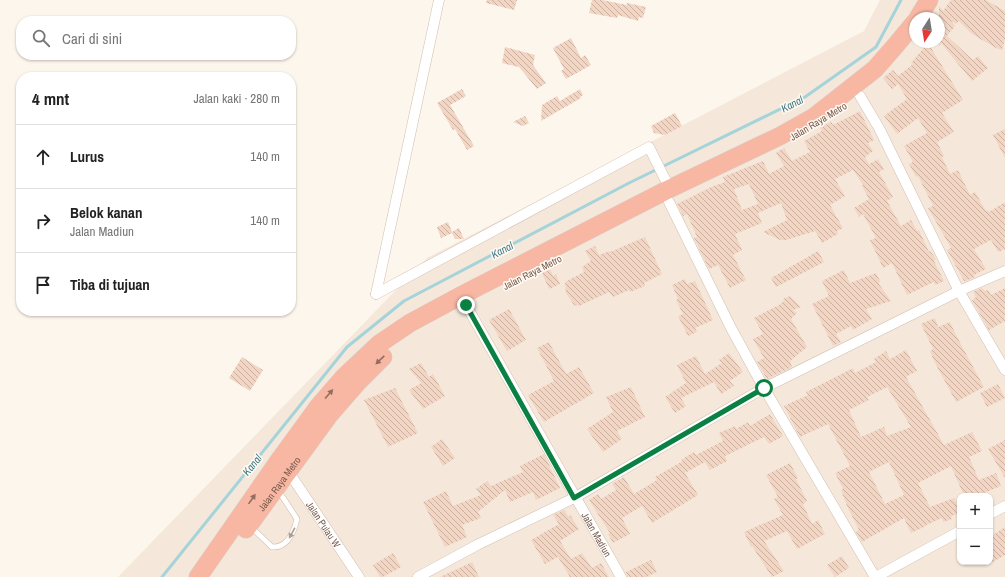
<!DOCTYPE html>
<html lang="id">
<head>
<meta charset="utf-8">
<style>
	:root { --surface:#fff; --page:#f6f6f6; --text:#222; --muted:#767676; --line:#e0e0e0 }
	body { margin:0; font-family:"Archivo Narrow",sans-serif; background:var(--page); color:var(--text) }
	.controls { position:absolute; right:12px; bottom:12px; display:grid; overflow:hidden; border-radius:8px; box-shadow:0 1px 3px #0004 }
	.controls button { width:36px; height:36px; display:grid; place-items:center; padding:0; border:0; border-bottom:1px solid var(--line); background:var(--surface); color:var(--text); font:20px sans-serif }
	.compass { position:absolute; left:909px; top:12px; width:36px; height:36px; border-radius:50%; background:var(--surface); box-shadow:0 1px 3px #0004; rotate:192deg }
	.stop { position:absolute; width:12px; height:12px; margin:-9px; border:3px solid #0b8043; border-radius:50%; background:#fff }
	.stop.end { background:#0b8043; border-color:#fff; box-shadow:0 1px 4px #0008 }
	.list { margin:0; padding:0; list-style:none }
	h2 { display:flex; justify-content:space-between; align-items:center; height:52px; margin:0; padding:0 16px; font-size:17px }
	h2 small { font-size:13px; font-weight:400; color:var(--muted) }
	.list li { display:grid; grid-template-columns:26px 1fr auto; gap:12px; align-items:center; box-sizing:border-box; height:64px; padding:0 16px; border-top:1px solid var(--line) }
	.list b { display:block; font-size:15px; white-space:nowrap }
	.list p { margin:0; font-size:13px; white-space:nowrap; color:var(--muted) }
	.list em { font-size:13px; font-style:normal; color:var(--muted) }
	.icon { flex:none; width:22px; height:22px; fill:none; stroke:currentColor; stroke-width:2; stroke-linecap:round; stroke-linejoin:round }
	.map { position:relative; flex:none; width:1005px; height:577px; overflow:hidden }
	.search { position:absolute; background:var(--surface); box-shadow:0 1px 3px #0004; left:16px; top:16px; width:280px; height:44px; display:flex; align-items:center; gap:10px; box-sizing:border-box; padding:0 14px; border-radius:16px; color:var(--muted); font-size:15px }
	.panel { position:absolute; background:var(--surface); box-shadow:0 1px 3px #0004; left:16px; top:72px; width:280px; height:244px; border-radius:16px }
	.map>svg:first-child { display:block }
	.residential { fill:#f5e8da; fill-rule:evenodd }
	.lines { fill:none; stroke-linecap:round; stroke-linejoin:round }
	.stream { stroke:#a5d3da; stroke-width:3 }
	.building { fill:url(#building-back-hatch); fill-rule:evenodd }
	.lane-casing { stroke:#d1beb0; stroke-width:6 }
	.street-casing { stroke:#d1beb0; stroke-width:11 }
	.highway-casing { stroke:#dad1cd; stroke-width:19 }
	.lane { stroke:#fff; stroke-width:5 }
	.street { stroke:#fff; stroke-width:10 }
	.highway { stroke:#f7b7a3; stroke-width:18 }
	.oneway { fill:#936e5e }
	.oneway2 { fill:#af9d94 }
	.route { stroke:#0b8043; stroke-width:5 }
	.labels { text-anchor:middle; stroke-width:3; stroke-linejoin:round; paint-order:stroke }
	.street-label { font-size:10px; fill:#7a5c4d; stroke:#fffaf3 }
	.water-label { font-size:11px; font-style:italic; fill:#437c86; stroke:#fffaf3 }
</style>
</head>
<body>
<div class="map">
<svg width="1005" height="577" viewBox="0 0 1005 577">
	<defs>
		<pattern id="building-back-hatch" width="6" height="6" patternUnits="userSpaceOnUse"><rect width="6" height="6" fill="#f3d5c3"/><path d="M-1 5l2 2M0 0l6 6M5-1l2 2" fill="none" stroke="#cab0a1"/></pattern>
	</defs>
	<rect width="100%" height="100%" fill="#fdf6ec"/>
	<path class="residential" d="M880 0H1005V577H118L427 258 864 31ZM915 18H939V42H915ZM960 496H990V562H960Z"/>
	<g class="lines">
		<polyline class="stream" points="162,577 347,347 404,301 629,183 805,97 876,47 901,0"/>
	</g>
	<g class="building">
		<polygon points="487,0 517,0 514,10 486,3"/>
		<polygon points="592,0 602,0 627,5 627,3 646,7 643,18 639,17 638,21 618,15 617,18 589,13"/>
		<polygon points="951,0 986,0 1005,11 1005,39 1002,50 996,48 972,34 959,21 956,24 951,21 955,26 947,36 973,60 978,56 988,68 972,81 941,43 939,46 939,6 943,11"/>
		<polygon points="571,38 581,58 585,55 591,65 566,79 561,71 564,69 553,48"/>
		<polygon points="928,43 963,100 942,113 954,132 937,142 944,156 942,157 950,174 958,170 970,195 975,192 986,211 988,210 989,212 1005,202 1005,249 998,252 991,240 974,249 986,269 974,275 975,277 966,281 964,281 947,250 951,248 928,208 933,206 918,176 916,177 909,164 913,162 904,146 927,133 918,118 897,134 884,116 907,99 898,84 892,89 883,78 893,70 898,76 913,64 911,63"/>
		<polygon points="505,47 535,55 533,65 546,83 537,89 519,67 502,63"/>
		<polygon points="462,89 466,96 450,105 474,146 467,150 455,129 453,130 437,103"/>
		<polygon points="580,89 583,95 580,97 581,98 541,121 542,105 557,96 560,101"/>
		<path d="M860 111 874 140 868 143 873 151 865 157 869 164 878 159 884 169 879 172 893 197 887 201 901 226 911 220 917 231 919 230 929 252 930 251 936 259 934 261 944 281 935 285 934 282 907 295 892 263 883 268 870 240 876 238 863 214 859 217 854 208 869 199 862 186 863 185 853 170 835 179 845 196 830 205 843 228 837 231 838 234 822 243 815 231 786 240H780L763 232 787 220 781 203 758 213 762 223 735 234 742 250 733 255 746 280 730 288 718 265 709 269 694 238 697 237 687 214 683 216 677 204 711 187 725 182 723 177 763 161 769 174 784 166 776 153 784 148 792 161 810 152 804 141 822 131 820 128 831 122 833 125ZM749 184 758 204 742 210 734 189Z"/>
		<polygon points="675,113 682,126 665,135 654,133 651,126"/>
		<polygon points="525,116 529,123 523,126 513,122"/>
		<polygon points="1005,129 1005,158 993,135"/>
		<polygon points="448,222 452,232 459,228 464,239 455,239 452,233 441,238 437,227"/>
		<polygon points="645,237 662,274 644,283 645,286 630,292 629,290 613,297 609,292 579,306 574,305 566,293 565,282 584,272 582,267 591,261 585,251 595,246 599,255 610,251 610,252"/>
		<polygon points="818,251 824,262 776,287 771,278"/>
		<polygon points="550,269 553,276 556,274 560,284 549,289 542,273"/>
		<polygon points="844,270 850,283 876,273 880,281 879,284 891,301 866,309 872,319 853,330 851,326 836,334 841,342 833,346 812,304 829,296 822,281"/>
		<polygon points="685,279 687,284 695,281 713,320 695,328 697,332 688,336 678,316 683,314 676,300 678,299 672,285"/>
		<polygon points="982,288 985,291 988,290 991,295 1005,288 1005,321 989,330 972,300 976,297 973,292"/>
		<polygon points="790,296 801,307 793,310 797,313 791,319 807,347 790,361 792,367 767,379 757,362 764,358 753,339 763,334 754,318 779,305 784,301 783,299"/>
		<polygon points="509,309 526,340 507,351 489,320"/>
		<polygon points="935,318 938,327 950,322 957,337 984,387 956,402 934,361 930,351 933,349 921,324"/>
		<polygon points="549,342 566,374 579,367 594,393 544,422 528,395 554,381 537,348"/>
		<path d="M906 350 917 371 906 377 944 445 972 432 982 451 969 457 979 480 996 473 1001 486 976 496H964L951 466 918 483 930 507 954 498 960 513 951 516 952 519 943 522 942 518 926 525V526L911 533 904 518 862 542 856 532 859 530 847 506 841 490 843 489 835 473 850 466 828 424 800 437 784 406 808 395 806 392 853 368 855 373 876 362 874 359 886 351 890 359ZM887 387 911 427 887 436 884 427 861 437 849 410 869 400 867 397ZM889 462 904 495 885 504 869 472Z"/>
		<polygon points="729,353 743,372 730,381 734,386 721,394 714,382 681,398 686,406 675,413 665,397 686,383 677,365 696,356 705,374 722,363 719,360"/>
		<polygon points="242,357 263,370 250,391 229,378"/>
		<polygon points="421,363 429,377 433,374 445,396 423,409 409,390 421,383 409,369"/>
		<polygon points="998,384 1005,398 987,407 980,393"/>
		<polygon points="631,387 645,417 617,431 622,439 603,452 587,429 613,412 606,397"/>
		<polygon points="395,388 418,433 388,447 364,400"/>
		<polygon points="770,414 783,436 769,444 764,437 725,456 727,461 710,470 705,462 685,473 698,495 652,523 642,506 622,518 630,534 613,543 608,534 610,533 589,500 598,494 601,499 616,490 612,484 624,477 634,494 657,480 655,477 683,461 681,460 694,452 696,455 723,441 719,433 735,426 736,429 748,422 750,426"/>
		<polygon points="442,439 455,458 443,466 431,447"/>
		<polygon points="1005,440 1005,478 988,449"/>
		<polygon points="544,454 560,488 536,500 533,492 510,502 505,490 478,512 481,518 462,525 467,537 445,547 423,502 446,491 453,506 481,495 476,489 487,481 491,486 523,472 520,466"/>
		<polygon points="790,463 798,478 796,479 807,501 803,504 812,524 818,520 825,534 797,549 787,531 764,541 784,571 772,577 752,546 751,547 744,532 783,515 774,499 778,497 766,475"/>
		<polygon points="564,510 569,517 570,515 579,529 560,541 571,559 582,553 592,568 601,563 609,577 570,577 558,557 545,564 531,540 559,524 553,515"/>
		<polygon points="1005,527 1005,555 993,562 990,558 990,537"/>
		<polygon points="393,553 401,567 383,577 380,577 373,565"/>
		<polygon points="842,556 849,568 835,577 827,565"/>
		<polygon points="651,560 657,572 647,577 627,577 626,572"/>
		<polygon points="472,562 479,577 440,577"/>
	</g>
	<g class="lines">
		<defs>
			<path id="lane" d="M251 527 272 547C288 548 294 532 297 519L278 490"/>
			<g id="street">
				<polyline points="860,96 879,128 959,291 1005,370"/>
				<polyline points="669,202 731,328 764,388 875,577"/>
				<polyline points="376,294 649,147 670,189"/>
				<polyline points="376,294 439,0"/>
				<path id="s1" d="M466 305 621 577"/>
				<path id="s2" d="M288 471 359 577"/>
				<polyline points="990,514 1005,506"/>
				<polyline points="418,577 477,545 574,498 764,388 959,291 1005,271"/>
				<polyline points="876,577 960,531"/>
			</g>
			<g id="highway">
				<polyline points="918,18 929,0"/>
				<path id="s3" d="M246 529 330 414 357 383 383 357"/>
				<polyline points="198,577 278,462 318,407 344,377 379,344 410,323 462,295 667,190 780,136 814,117 875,69 896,45 915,22"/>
			</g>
		</defs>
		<use href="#lane" class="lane-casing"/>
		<use href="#street" class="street-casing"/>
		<use href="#highway" class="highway-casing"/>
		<use href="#lane" class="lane"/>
		<use href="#street" class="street"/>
		<use href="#highway" class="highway"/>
	</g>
	<defs><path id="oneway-solid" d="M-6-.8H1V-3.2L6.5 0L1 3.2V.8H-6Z"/></defs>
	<g class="oneway">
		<use href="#oneway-solid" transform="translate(380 360) rotate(136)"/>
		<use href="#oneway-solid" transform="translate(329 394) rotate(-49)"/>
		<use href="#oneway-solid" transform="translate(252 499) rotate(-55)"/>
	</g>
	<use class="oneway2" href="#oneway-solid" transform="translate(292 533) rotate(119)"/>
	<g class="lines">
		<polyline class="route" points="466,305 574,498 764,388"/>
	</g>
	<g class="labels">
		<g class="street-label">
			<text transform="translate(818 121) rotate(-31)" y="4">Jalan Raya Metro</text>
			<text transform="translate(532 272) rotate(-27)" y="4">Jalan Raya Metro</text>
			<text dy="4" stroke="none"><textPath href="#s3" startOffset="56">Jalan Raya Metro</textPath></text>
			<text dy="4" stroke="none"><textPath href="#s2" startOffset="64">Jalan Pulau W</textPath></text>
			<text dy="4" stroke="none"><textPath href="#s1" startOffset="264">Jalan Madiun</textPath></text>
		</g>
		<g class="water-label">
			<text transform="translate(792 104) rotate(-27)" y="4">Kanal</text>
			<text transform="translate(502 250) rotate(-28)" y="4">Kanal</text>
			<text transform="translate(252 465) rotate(-51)" y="4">Kanal</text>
		</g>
	</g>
</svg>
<div class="controls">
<button>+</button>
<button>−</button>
</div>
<svg class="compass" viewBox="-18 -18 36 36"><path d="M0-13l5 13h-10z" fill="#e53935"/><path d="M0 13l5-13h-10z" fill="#767676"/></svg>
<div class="stop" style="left:764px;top:388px"></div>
<div class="stop end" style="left:466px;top:305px"></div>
<div class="search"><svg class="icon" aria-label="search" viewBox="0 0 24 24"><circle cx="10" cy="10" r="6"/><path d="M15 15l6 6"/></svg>Cari di sini</div>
<section class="panel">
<h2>4 mnt<small>Jalan kaki · 280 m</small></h2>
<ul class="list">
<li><svg class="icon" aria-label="ahead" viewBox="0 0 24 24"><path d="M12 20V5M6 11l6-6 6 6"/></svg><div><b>Lurus</b></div><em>140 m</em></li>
<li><svg class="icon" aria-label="right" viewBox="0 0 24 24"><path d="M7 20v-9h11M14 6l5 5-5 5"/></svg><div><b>Belok kanan</b><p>Jalan Madiun</p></div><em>140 m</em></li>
<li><svg class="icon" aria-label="arrive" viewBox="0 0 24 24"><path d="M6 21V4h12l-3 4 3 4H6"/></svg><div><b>Tiba di tujuan</b></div></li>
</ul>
</section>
</div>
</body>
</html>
